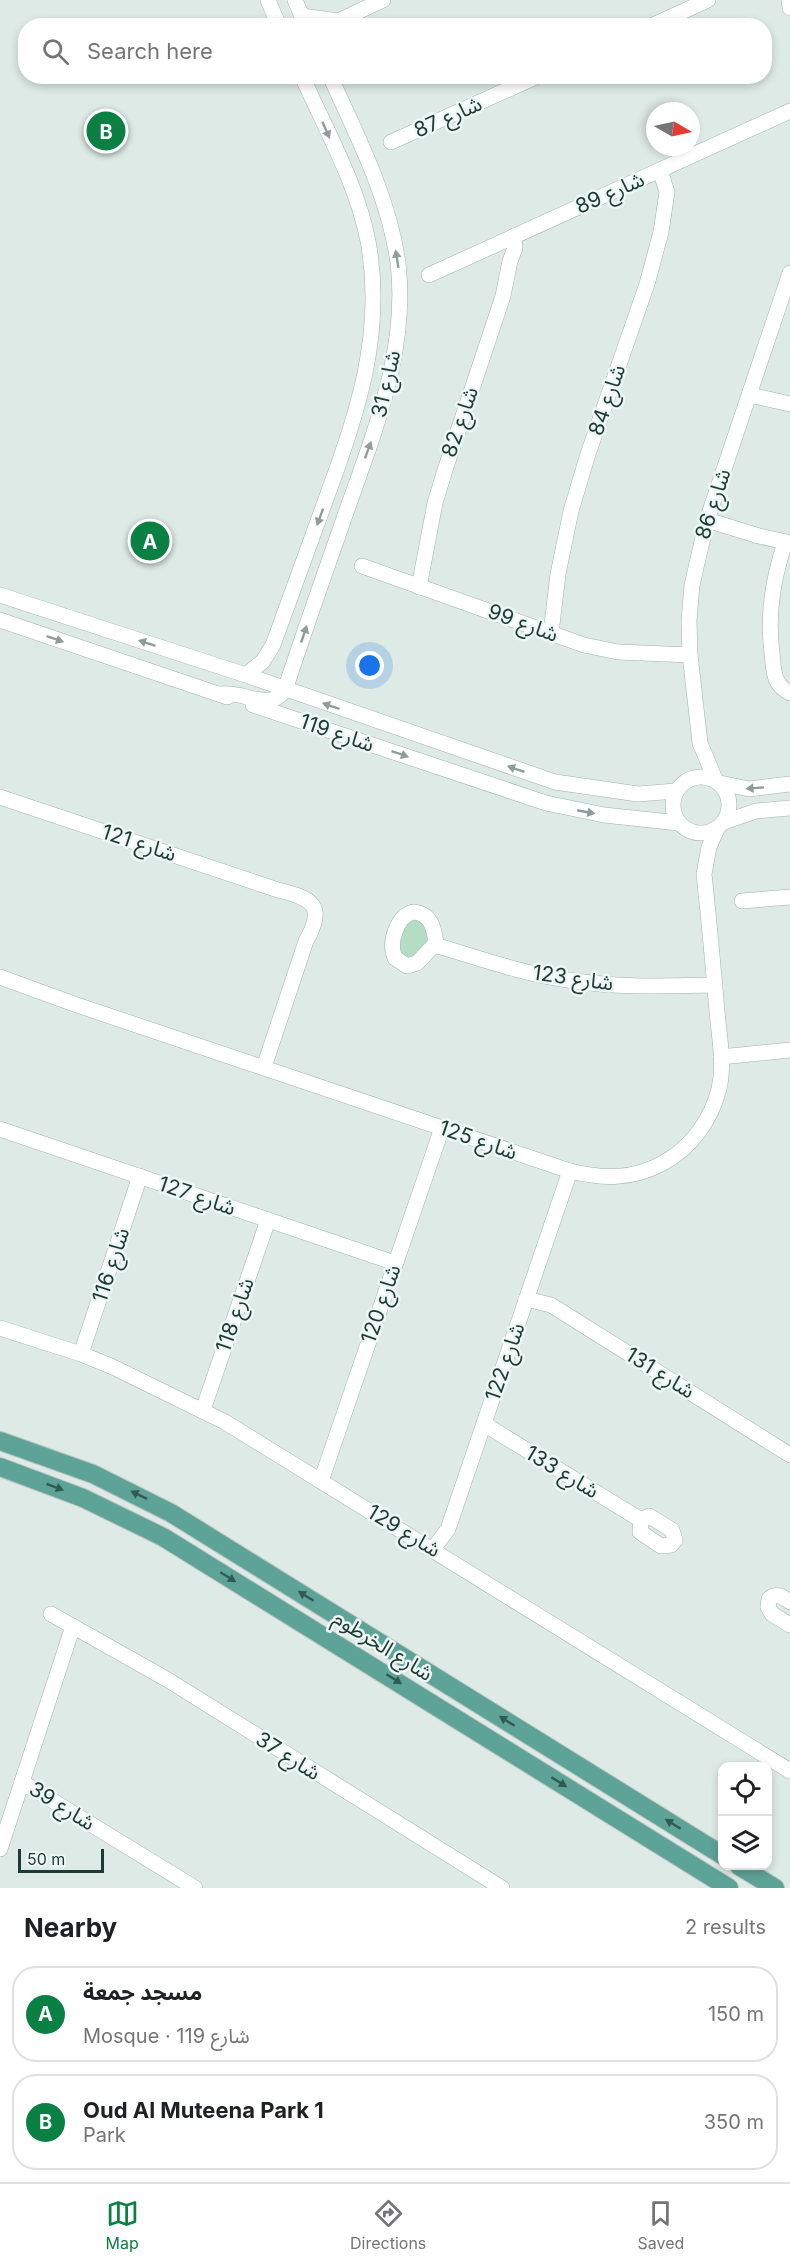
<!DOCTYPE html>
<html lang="en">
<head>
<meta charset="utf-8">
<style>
	:root { --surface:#fff; --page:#f6f6f6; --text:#202124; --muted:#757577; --line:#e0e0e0; --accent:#0b8043 }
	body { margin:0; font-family:Inter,"Noto Sans Arabic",sans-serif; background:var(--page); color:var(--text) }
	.controls { position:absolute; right:18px; bottom:18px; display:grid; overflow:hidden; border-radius:12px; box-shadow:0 3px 9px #0003 }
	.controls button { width:54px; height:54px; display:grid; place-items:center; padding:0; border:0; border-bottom:2px solid var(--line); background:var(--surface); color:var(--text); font:30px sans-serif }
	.compass { position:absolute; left:646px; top:102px; width:54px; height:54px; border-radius:50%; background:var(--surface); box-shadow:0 3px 9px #0003; rotate:99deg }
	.scale { position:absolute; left:18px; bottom:15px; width:86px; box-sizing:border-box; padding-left:6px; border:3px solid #1e3a35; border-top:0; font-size:16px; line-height:21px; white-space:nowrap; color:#1e3a35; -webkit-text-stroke:4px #edf7f3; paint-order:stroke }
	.you { position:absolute; left:370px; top:666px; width:21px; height:21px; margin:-15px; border:4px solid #fff; border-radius:50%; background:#1a73e8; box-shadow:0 0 0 9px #1a73e833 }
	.badge { display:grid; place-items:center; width:39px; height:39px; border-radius:50%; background:var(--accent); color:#fff; font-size:20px; font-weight:700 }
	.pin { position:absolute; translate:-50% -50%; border:3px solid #fff; box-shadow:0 2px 6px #0006 }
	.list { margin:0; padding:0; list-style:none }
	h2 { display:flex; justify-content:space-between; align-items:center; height:78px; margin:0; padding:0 24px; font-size:26px }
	h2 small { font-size:20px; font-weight:400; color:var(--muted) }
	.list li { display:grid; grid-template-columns:39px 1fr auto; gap:18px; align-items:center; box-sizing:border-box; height:96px; margin:0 12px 12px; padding:0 12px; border:2px solid var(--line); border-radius:24px }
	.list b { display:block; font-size:22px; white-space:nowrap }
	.list p { margin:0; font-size:20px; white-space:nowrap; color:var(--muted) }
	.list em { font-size:20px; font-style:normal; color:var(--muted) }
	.icon { flex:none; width:33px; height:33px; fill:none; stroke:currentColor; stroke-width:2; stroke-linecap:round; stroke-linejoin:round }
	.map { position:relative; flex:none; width:790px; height:1888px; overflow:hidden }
	.search { position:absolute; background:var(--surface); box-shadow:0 3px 9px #0003; left:18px; right:18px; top:18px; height:66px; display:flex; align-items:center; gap:15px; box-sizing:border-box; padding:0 21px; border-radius:24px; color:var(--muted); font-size:22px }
	.sheet { height:294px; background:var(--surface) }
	nav { display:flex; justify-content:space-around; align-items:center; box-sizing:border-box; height:84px; border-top:2px solid var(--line); background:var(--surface); font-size:16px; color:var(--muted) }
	nav a { display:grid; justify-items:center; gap:3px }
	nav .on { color:var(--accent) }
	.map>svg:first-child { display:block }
	.green { fill:#b4ddc3 }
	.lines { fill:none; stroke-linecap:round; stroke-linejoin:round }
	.minor-casing { stroke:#a0b2ad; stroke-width:16 }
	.major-casing { stroke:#bcc4c2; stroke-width:20 }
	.minor { stroke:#fff; stroke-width:15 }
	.major { stroke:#5ea397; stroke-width:18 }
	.oneway { fill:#8e9c9a }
	.oneway2 { fill:#315a52 }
	.labels { text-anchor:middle; stroke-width:5; stroke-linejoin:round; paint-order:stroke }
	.street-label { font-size:21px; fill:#1e3a35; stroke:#edf7f3 }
</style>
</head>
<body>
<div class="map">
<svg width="790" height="1888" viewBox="0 0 790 1888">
	<rect width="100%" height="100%" fill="#ddeae5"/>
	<polygon class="green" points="418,916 430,933 421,954 414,961 396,953 405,923"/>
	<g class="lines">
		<defs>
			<g id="minor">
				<polyline points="268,0 279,26"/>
				<polyline points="295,0 306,26"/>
				<polyline points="789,0 790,8"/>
				<polyline points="302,16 338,21"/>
				<polyline points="333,26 338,21 383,0"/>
				<polyline points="651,26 708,0"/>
				<polyline points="391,142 538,76"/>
				<polyline points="429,275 790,111"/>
				<polyline points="750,395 790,404"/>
				<polyline points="707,520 759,536 790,543"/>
				<path d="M785 542C773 580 767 613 772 653 774 670 772 684 790 693"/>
				<polyline points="362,566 584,645 618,652 690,655"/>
				<polyline points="419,587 435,503 445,470 503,296 510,261 515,248 514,236"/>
				<polyline points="0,595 246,675 555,782 638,794 676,791"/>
				<polyline points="0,620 227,697"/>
				<polyline points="551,633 558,574 571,511 588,454 647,284 661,232 667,192 660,170"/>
				<path d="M246 675 263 661 273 645C291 596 308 548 326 499 357 414 385 334 368 241 357 184 326 130 302 76"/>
				<path d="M220 694C244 690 269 713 285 690 303 635 322 581 341 527 370 442 409 355 398 263 389 197 357 136 330 76"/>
				<polyline points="253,705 546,803 604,815 679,823"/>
				<circle cx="701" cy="805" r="28"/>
				<polyline points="715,779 700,743 690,655 689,621 692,585 707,520 790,273"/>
				<polyline points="720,783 749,789 790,784"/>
				<path d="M0 797 278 890C311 898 327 905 306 941L264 1067"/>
				<polyline points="724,822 756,811 790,808"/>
				<polyline points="742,901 790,897"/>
				<path d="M413 912C431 913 434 928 436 943L417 963 407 966 395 958C388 943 397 916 413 912Z"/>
				<path d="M435 945C479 958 523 974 568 980 617 988 666 986 715 985"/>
				<path d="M0 977 74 1004 570 1171C603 1179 632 1180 663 1163 691 1148 711 1120 719 1089 725 1063 719 1037 717 1011 713 965 709 920 704 874L709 847 717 829"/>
				<polyline points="721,1057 790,1050"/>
				<polyline points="0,1129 395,1263"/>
				<polyline points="526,1299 551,1305 790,1455"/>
				<polyline points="0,1328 81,1354 113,1367 225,1422 790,1771"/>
				<polyline points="81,1354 140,1176"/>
				<polyline points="203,1410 268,1220"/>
				<polyline points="484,1424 641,1520"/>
				<polyline points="321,1481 442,1128"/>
				<polygon points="649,1516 672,1530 675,1540 671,1545 661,1546 640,1532 641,1520"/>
				<polyline points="433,1549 448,1529 570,1171"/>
				<path d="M790 1602C783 1597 777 1592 769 1599L768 1607 772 1614 790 1625"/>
				<polyline points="51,1614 168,1680 502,1888"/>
				<polyline points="22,1782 195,1888"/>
				<polyline points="0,1849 73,1626"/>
			</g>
			<g id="major">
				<polyline points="0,1441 93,1474 171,1513 722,1855"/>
				<polyline points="0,1467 83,1498 163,1537 729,1888"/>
				<polyline points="739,1866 775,1888"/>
			</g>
		</defs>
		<use href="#minor" class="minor-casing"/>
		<use href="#major" class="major-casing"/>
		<use href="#minor" class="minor"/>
		<use href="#major" class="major"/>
	</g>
	<defs><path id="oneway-solid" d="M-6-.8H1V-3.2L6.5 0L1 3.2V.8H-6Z" transform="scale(1.5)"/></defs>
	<g class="oneway">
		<use href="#oneway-solid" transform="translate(326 130) rotate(66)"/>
		<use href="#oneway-solid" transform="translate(397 259) rotate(-99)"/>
		<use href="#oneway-solid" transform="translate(368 450) rotate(-70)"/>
		<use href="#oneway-solid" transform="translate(320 517) rotate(110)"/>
		<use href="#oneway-solid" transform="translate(304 634) rotate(-71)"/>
		<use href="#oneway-solid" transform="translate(55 639) rotate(19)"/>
		<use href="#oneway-solid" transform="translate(147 643) rotate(-162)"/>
		<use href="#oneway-solid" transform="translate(331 706) rotate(-161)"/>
		<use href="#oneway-solid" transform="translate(400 754) rotate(19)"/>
		<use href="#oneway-solid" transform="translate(516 769) rotate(-161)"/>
		<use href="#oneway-solid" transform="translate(755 788) rotate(176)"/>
		<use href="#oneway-solid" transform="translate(586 812) rotate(11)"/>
	</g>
	<g class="oneway2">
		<use href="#oneway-solid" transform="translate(55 1487) rotate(21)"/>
		<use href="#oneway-solid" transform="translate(139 1495) rotate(-154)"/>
		<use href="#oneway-solid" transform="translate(228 1577) rotate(32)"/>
		<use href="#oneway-solid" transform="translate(306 1596) rotate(-148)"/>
		<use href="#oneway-solid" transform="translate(394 1679) rotate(32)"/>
		<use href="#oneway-solid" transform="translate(507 1721) rotate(-148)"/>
		<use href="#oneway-solid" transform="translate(559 1782) rotate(32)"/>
		<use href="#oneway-solid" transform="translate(673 1824) rotate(-148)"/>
	</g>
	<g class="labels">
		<g class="street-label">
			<text transform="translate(448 117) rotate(-24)" y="7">شارع 87</text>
			<text transform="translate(610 193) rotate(-24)" y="7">شارع 89</text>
			<text transform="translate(386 384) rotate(-77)" y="7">شارع 31</text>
			<text transform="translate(607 400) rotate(-71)" y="7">شارع 84</text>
			<text transform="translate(460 422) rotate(-71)" y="7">شارع 82</text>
			<text transform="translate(713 504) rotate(-72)" y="7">شارع 86</text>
			<text transform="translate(523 623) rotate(20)" y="7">شارع 99</text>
			<text transform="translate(337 733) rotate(19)" y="7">شارع 119</text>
			<text transform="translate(139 843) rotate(18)" y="7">شارع 121</text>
			<text transform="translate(573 978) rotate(8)" y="7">شارع 123</text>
			<text transform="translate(478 1140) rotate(19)" y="7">شارع 125</text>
			<text transform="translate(197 1196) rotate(19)" y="7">شارع 127</text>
			<text transform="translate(111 1265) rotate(-72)" y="7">شارع 116</text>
			<text transform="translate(381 1304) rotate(-71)" y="7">شارع 120</text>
			<text transform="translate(235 1315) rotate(-71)" y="7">شارع 118</text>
			<text transform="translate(505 1362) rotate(-71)" y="7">شارع 122</text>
			<text transform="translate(660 1373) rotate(32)" y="7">شارع 131</text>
			<text transform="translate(562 1472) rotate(31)" y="7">شارع 133</text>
			<text transform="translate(404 1531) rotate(31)" y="7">شارع 129</text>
			<text transform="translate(383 1646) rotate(32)" y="7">شارع الخرطوم</text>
			<text transform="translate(288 1756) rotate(32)" y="7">شارع 37</text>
			<text transform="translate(62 1806) rotate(32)" y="7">شارع 39</text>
		</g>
	</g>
</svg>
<div class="controls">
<button><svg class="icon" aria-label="locate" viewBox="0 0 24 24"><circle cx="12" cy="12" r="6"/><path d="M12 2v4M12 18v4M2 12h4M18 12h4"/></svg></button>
<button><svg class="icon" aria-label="layers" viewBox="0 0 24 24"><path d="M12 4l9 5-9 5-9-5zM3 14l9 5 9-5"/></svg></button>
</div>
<svg class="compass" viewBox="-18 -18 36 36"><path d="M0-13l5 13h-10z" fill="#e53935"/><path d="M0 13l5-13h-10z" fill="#757577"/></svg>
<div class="scale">50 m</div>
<div class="you"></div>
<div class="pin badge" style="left:150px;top:541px">A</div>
<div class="pin badge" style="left:106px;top:131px">B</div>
<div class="search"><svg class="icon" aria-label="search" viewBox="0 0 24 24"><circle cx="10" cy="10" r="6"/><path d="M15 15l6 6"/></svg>Search here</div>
</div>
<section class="sheet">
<h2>Nearby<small>2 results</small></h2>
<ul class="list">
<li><span class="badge">A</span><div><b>مسجد جمعة</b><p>Mosque · شارع 119</p></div><em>150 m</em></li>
<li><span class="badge">B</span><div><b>Oud Al Muteena Park 1</b><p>Park</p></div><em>350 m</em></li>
</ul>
</section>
<nav>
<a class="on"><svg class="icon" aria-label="map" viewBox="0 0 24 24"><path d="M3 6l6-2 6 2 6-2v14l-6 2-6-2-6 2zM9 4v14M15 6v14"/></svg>Map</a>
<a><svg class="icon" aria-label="directions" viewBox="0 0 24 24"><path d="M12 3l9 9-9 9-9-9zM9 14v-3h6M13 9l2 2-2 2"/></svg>Directions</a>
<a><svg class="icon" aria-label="saved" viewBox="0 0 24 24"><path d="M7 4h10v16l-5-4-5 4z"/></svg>Saved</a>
</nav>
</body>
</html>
